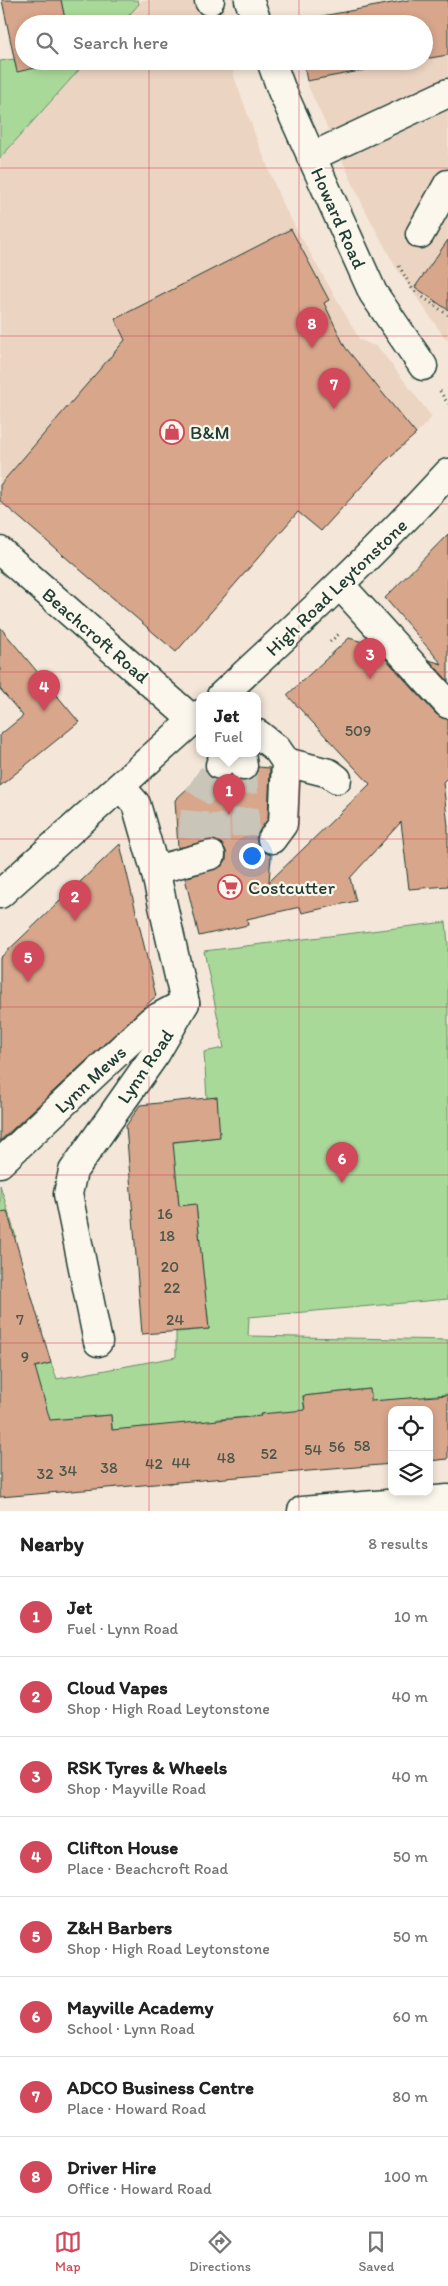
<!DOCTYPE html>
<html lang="en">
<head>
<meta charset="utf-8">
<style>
	:root { --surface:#fff; --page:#f2f2f2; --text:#222; --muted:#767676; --line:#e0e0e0; --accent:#d1495b }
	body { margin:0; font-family:Itim,sans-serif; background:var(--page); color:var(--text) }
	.controls { position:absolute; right:15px; bottom:15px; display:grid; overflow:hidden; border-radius:10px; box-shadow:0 2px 8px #0003 }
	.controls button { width:45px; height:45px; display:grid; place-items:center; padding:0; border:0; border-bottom:1px solid var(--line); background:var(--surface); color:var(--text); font:25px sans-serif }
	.you { position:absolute; left:251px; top:855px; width:18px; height:18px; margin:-12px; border:4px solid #fff; border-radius:50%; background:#1a73e8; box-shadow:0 0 0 8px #1a73e833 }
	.badge { display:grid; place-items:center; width:32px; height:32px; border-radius:50%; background:var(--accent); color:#fff; font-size:16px; font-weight:700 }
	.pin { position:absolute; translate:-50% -41px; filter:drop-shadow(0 1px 2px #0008) }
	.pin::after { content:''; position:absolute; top:26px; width:18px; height:15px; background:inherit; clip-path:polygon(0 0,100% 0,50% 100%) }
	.popup { position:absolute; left:196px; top:692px; width:65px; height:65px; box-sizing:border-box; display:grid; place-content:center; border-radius:10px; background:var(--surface); filter:drop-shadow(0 1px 4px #0005); font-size:16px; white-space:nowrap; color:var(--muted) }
	.popup b { font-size:19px; color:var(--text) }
	.popup::after { content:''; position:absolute; left:50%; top:100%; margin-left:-10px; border:10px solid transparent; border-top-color:var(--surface) }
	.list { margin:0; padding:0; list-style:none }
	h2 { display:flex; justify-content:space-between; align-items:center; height:65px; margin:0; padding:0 20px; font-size:21px }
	h2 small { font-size:16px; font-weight:400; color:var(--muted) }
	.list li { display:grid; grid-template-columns:32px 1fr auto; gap:15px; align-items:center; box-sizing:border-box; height:80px; padding:0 20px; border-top:1px solid var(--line) }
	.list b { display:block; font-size:19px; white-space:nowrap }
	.list p { margin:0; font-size:16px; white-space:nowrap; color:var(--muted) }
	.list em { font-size:16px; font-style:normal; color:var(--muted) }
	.icon { flex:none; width:28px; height:28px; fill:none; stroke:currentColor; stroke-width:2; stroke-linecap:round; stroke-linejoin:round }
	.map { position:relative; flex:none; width:448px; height:1511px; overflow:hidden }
	.search { position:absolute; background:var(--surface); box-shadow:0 2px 8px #0003; left:15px; right:15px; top:15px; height:55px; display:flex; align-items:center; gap:12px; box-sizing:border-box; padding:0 18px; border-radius:28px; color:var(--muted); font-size:19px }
	.sheet { height:705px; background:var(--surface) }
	nav { display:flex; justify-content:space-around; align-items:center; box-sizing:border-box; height:70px; border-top:1px solid var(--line); background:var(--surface); font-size:14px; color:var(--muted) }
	nav a { display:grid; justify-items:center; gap:2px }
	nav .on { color:var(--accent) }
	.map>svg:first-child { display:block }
	.built { fill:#ecd4c2 }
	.green { fill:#a9d999; stroke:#648b66 }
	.building { fill:#d8a68b; stroke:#1f3d34 }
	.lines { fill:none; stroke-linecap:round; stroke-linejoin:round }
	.minor-tunnel { stroke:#c9c5b8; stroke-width:28; stroke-dasharray:28 14; stroke-linecap:butt }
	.minor-casing { stroke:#1f3d34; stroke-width:31 }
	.path { stroke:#1f3d34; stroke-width:3; stroke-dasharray:1 4; stroke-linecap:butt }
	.minor { stroke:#fbf7ec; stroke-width:28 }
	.grid { fill:none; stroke:#d1495b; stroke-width:1; stroke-opacity:0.55 }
	.labels { text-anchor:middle; stroke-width:4.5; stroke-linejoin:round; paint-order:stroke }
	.number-label { font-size:16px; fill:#4d574a }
	.street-label { font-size:19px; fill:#1f3d34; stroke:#fbf7ec }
	.poi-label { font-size:19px; fill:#1f3d34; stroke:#fbf7ec; text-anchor:start }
</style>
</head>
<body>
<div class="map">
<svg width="448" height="1511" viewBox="0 0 448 1511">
	<rect width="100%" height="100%" fill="#f4e7d9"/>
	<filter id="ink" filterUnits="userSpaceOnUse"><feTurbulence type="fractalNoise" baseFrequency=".02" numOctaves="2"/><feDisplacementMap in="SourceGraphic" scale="10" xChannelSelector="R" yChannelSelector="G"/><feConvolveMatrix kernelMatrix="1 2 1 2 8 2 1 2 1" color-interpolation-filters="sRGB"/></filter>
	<g filter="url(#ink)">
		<g class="built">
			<polygon points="142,0 222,0 226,24 121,24"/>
			<polygon points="408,0 448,0 448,340 444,337 395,266 364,208 308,86 303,61 424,61 424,24 296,24 296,21"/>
			<polygon points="87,61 231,61 234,76 256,137 282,203 302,239 360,340 378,347 432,417 416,434 384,462 321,531 297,512 176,652 0,501 0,158"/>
		</g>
		<g class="green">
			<polygon points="61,0 138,0 139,4 121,24 66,24"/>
			<polygon points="14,59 17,71 66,61 87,61 0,158 0,61"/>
			<polygon points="446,922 448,944 448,1299 249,1317 248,1336 448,1340 448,1394 425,1396 426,1409 413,1398 377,1401 372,1414 369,1389 303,1396 306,1428 261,1414 262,1432 249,1434 248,1417 218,1419 219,1437 203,1421 189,1423 168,1442 172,1483 168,1484 165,1442 154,1426 125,1429 127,1445 114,1446 111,1415 94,1416 85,1448 0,1400 35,1367 51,1363 57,1379 176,1357 176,1332 209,1329 207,1307 190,1308 205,1291 201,1256 184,1242 200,1240 196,1205 179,1206 178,1193 172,1193 167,1143 219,1137 207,1098 204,1052 224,1048 204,951"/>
			<polygon points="0,1185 16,1237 0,1242"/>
		</g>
		<g class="building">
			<polygon points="2,0 61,0 66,24 24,24 24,61 66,61 17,72"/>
			<polygon points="408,0 448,0 448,55 424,59 424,24 296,24 296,21"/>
			<polygon points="303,61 413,61 307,81"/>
			<polygon points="291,229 329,300 324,303 345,347 416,434 384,462 321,531 298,512 176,652 0,501 0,485 125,340 115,319"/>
			<polygon points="448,240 448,310 415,287"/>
			<polygon points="448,534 448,681 429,660 442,664 385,598"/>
			<polygon points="0,627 79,722 0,786 0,735 23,716 0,689"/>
			<polygon points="349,638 373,645 436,714 448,719 448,777 443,782 448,826 448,886 409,889 401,822 350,878 356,901 302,913 300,907 247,919 248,925 199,936 185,878 222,866 226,860 226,851 222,844 215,840 178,848 175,800 206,771 214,779 222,780 231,776 237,780 245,781 253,778 258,767 270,768 268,819 256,838 258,846 262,851 271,855 269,882 370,784 287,695"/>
			<polygon points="120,844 156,996 0,1141 0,958"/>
			<polygon points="217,1097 220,1137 173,1142 179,1206 196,1204 209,1329 142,1334 126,1126 140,1105"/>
			<polygon points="7,1211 51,1363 35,1367 50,1420 111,1415 112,1430 261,1416 260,1414 305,1410 303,1396 370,1389 371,1401 448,1395 448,1459 429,1461 429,1410 392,1410 392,1464 0,1497 0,1212"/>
		</g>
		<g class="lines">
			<g class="minor-tunnel">
				<polyline points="243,766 246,845"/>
				<polyline points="215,772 216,853"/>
				<polyline points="192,839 196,800 217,768"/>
			</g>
			<defs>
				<g id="minor">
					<polyline points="249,0 258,24"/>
					<polyline points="209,1 210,0"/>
					<polyline points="271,61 282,91 373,293 423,366"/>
					<polyline points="311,157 448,93"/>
					<polyline points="420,234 448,184"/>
					<polyline points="0,551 193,720"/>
					<polyline points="341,586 448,704"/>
					<path d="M221 696C299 624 376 552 448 473"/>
					<polyline points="258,734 277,749 286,762 329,773 337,779"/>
					<polyline points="241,754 243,766"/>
					<polyline points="220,765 225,754"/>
					<polyline points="272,839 283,824 286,762"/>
					<polyline points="155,870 211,855"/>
					<polyline points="0,894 200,714"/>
					<polyline points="0,1163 151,1021 185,1003"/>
					<polyline points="98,1342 68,1194 73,1171 156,1053 185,1003 155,870 136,804 121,787"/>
					<polyline points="302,1511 448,1499"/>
				</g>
			</defs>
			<use href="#minor" class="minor-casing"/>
			<g class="path">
				<polyline points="399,266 413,290 448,315"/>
				<polyline points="440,391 448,404"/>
				<polyline points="330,642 340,633"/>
			</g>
			<use href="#minor" class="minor"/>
		</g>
	</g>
	<path class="grid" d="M149 0V24M299 0V24M149 61V1511M299 61V1511M0 168H448M0 336H448M0 504H448M0 672H448M0 839H448M0 1007H448M0 1175H448M0 1343H448"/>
	<defs>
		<symbol id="shop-ring" viewBox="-11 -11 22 22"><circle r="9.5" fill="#fbf7ec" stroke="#d1495b" stroke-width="1.5"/><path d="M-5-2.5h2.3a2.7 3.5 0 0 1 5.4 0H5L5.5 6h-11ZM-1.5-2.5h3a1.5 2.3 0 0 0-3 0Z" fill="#d1495b"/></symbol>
		<symbol id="supermarket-ring" viewBox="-11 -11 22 22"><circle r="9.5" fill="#fbf7ec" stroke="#d1495b" stroke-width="1.5"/><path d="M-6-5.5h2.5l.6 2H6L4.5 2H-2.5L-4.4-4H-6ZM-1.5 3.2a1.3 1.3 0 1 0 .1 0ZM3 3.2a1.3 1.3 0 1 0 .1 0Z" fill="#d1495b"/></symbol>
	</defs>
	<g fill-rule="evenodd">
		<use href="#shop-ring" x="158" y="418" width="28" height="28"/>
		<use href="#supermarket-ring" x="216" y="873" width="28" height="28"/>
	</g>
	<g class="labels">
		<g class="number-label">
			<text x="358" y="736">509</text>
			<text x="165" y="1219">16</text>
			<text x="167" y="1241">18</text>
			<text x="170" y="1272">20</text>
			<text x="172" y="1293">22</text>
			<text x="20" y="1325">7</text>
			<text x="175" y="1325">24</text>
			<text x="25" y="1362">9</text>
			<text x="362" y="1451">58</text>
			<text x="337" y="1452">56</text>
			<text x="313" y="1455">54</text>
			<text x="269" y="1459">52</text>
			<text x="226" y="1463">48</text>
			<text x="181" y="1468">44</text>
			<text x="154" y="1469">42</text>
			<text x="109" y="1473">38</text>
			<text x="68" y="1476">34</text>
			<text x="45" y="1479">32</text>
		</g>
		<g class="street-label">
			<text transform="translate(339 218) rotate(66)" y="7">Howard Road</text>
			<text transform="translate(336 587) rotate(-44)" y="7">High Road Leytonstone</text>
			<text transform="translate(96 635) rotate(41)" y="7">Beachcroft Road</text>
			<text transform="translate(145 1066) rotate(-56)" y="7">Lynn Road</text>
			<text transform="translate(90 1079) rotate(-43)" y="7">Lynn Mews</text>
		</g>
		<g class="poi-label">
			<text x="190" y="439">B&amp;M</text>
			<text x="248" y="894">Costcutter</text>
		</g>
	</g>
</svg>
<div class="controls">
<button><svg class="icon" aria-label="locate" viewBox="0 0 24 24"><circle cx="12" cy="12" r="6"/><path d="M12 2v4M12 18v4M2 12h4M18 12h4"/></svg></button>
<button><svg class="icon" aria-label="layers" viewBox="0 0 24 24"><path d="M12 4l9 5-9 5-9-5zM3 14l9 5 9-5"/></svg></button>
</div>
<div class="you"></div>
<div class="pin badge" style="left:229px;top:815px">1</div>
<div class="popup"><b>Jet</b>Fuel</div>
<div class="pin badge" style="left:75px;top:921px">2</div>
<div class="pin badge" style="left:370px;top:679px">3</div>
<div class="pin badge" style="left:44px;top:711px">4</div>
<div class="pin badge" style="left:28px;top:982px">5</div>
<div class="pin badge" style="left:342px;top:1183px">6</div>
<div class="pin badge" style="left:334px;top:409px">7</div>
<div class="pin badge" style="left:312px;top:348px">8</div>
<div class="search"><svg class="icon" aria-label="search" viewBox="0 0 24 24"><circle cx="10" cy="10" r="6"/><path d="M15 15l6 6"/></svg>Search here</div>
</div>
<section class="sheet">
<h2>Nearby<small>8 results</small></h2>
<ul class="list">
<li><span class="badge">1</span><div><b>Jet</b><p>Fuel · Lynn Road</p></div><em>10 m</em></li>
<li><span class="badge">2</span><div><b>Cloud Vapes</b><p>Shop · High Road Leytonstone</p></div><em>40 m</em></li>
<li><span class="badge">3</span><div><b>RSK Tyres &amp; Wheels</b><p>Shop · Mayville Road</p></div><em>40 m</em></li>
<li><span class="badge">4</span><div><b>Clifton House</b><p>Place · Beachcroft Road</p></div><em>50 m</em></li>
<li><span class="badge">5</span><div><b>Z&amp;H Barbers</b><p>Shop · High Road Leytonstone</p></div><em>50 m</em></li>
<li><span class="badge">6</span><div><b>Mayville Academy</b><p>School · Lynn Road</p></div><em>60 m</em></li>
<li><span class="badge">7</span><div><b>ADCO Business Centre</b><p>Place · Howard Road</p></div><em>80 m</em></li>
<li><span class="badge">8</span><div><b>Driver Hire</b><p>Office · Howard Road</p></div><em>100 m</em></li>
</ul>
</section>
<nav>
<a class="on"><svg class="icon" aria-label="map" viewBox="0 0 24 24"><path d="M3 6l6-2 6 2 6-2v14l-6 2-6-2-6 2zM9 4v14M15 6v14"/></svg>Map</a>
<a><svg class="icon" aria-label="directions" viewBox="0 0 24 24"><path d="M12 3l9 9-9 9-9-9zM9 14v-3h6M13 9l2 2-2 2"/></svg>Directions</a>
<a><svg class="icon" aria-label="saved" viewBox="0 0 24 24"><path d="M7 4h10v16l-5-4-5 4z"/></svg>Saved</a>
</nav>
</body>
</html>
